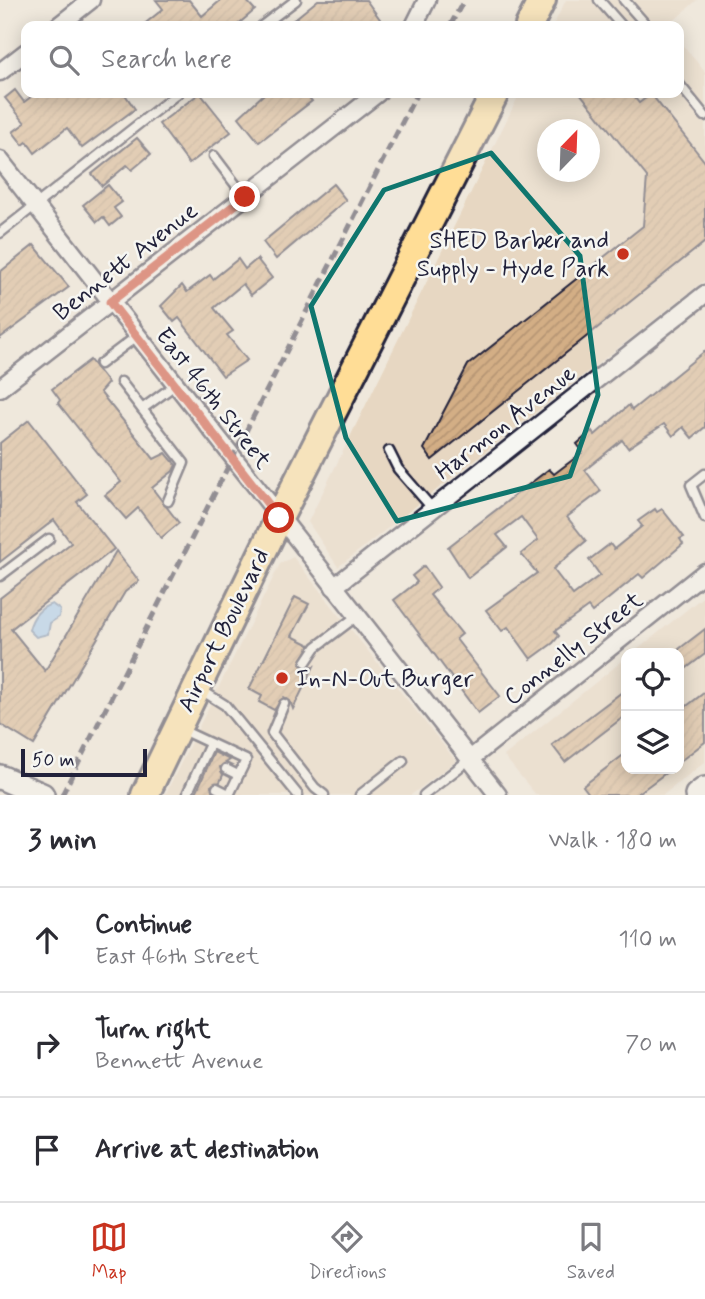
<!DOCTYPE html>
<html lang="en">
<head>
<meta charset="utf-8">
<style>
	:root { --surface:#fff; --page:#f7f7f7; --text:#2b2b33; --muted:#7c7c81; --line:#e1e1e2; --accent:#c8321e }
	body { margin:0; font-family:Mynerve,sans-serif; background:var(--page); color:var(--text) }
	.controls { position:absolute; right:21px; bottom:21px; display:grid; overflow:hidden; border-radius:14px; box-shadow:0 4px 18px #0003 }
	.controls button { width:63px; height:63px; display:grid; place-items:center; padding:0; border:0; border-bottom:2px solid var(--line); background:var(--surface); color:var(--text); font:35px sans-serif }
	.compass { position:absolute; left:537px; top:119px; width:63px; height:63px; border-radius:50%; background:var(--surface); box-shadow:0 4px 18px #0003; rotate:23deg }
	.scale { position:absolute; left:21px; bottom:18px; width:126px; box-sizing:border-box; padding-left:7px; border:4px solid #22223b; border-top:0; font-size:19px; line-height:24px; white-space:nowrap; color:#22223b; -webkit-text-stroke:5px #f6f6f2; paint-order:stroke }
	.stop { position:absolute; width:21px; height:21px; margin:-16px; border:5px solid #c8321e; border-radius:50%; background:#fff }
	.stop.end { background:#c8321e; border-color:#fff; box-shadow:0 2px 7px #0008 }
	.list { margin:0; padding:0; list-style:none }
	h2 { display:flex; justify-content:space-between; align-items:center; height:91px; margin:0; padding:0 28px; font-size:30px }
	h2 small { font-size:23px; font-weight:400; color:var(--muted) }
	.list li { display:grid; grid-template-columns:46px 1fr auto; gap:21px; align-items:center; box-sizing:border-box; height:105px; padding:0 28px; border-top:2px solid var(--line) }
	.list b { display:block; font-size:26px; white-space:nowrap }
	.list p { margin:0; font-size:23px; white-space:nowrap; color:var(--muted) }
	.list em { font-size:23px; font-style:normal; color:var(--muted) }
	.icon { flex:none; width:38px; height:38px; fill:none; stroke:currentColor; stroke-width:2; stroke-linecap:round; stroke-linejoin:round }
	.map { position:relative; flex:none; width:705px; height:795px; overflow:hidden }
	.search { position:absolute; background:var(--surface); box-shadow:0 4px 18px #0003; left:21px; right:21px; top:21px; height:77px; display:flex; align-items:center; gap:18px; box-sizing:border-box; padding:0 24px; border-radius:14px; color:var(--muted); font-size:26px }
	.sheet { height:406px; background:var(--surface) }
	nav { display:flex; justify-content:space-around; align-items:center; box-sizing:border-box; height:98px; border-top:2px solid var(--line); background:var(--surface); font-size:19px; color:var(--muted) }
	nav a { display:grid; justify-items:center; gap:4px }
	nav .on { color:var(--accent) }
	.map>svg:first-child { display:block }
	.built { fill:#e7d7c2; fill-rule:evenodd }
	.water { fill:#99c7f4; stroke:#6985aa; stroke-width:2 }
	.building { fill:url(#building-hatch); stroke:#22223b; stroke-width:2 }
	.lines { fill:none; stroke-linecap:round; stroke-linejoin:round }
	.lane-casing { stroke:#22223b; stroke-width:13 }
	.street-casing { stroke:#22223b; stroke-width:21 }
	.secondary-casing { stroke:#22223b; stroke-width:28 }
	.primary-casing { stroke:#22223b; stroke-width:32 }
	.lane { stroke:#f6f6f2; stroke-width:8 }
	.street { stroke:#f6f6f2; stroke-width:16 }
	.secondary { stroke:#f6f6f2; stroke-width:23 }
	.primary { stroke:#ffdd96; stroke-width:26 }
	.rail { stroke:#22223b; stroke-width:5; stroke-dasharray:10 5; stroke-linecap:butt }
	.route { stroke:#c8321e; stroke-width:9 }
	.marked { fill:none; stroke:#0f766e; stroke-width:5; stroke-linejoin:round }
	.poi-dot { fill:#c8321e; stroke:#f6f6f2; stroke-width:2.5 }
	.labels { text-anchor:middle; stroke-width:5; stroke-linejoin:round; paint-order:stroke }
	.poi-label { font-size:24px; fill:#22223b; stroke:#f6f6f2; text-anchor:end }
	.street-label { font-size:24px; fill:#22223b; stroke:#f6f6f2 }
</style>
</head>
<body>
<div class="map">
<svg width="705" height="795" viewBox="0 0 705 795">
	<defs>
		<pattern id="building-hatch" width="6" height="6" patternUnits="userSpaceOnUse" patternTransform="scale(1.75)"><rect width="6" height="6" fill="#d3ae85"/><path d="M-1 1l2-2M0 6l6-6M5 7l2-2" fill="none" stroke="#b59574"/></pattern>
	</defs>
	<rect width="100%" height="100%" fill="#efe8dc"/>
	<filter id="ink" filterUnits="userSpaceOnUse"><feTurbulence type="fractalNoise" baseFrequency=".0143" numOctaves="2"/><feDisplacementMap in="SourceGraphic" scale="14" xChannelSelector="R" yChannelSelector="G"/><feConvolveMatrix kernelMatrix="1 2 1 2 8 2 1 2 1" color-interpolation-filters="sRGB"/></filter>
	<g filter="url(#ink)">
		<g class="built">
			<polygon points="566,0 697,0 668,26 553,26"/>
			<path d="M679 40 705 72V280L338 567 308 522 520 93H679ZM548 130H590V172H548Z"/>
			<polygon points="293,557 456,761 411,795 165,795 280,564"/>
			<polygon points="705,595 705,762 663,795 536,795 504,756 626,658 626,769 679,769 679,653 633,653"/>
		</g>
		<path class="water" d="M52 604 60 610 59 617 50 623 48 634 36 637 29 630C32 617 39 608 52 604Z"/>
		<g class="building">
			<polygon points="156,0 189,0 202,16 221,0 246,0 255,10 236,26 142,26 163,9"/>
			<polygon points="318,0 366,0 385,26 286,26"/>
			<polygon points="15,90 24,102 36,93 124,93 135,109 82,148 67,128 35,153 27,142 23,145 13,132 25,123 5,98"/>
			<polygon points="200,93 231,132 189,164 159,124"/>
			<polygon points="265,93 305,93 312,101 259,142 239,117"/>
			<polygon points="580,93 631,93 639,103 651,94 705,162 705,242 432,460 424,449 468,365 643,226 647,177"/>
			<polygon points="137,138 151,154 132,170 127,165 102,186 92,174"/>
			<polygon points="333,184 346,200 276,259 263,242"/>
			<polygon points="108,185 122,202 114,208 121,217 110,226 103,217 97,222 83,205"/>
			<polygon points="34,245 69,287 0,338 0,272"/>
			<polygon points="238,259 245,269 257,259 272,278 251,295 243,284 214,308 233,331 227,335 247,360 223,376 179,318 174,322 161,306 182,285 187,292 210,275 213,279"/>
			<polygon points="705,351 705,427 692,438 683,427 673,436 664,424 628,448 622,440 585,470 601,491 567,517 586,541 553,569 573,595 600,575 589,560 610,544 614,549 635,532 642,526 638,521 655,509 657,512 662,509 684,537 680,539 683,544 643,578 639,574 592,612 588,607 555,631 559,636 553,643 531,659 508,627 502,631 486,610 537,573 521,554 538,540 521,517 497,535 507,547 468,578 448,547 549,469 554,474 583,452 577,444 592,431 595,435 629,405 632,410"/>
			<polygon points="90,360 108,383 100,392 154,459 166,453 176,465 173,471 152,488 179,523 161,538 138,508 126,519 105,495 121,482 58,403 60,400 52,389"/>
			<polygon points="29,420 87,494 77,502 114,549 11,629 45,671 116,551 139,581 125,592 34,745 0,724 0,598 71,543 54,520 0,562 0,443"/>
			<polygon points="424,566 439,587 430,595 462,634 456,639 500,696 478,713 394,600 417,582 412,576"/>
			<polygon points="295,597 309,604 292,636 310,645 300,664 305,668 314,666 293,709 290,701 284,697 274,710 259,702 262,696 249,689"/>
			<polygon points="705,629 705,654 679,674 679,649"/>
			<polygon points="626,689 626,715 565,762 552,745"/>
			<polygon points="705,692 705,742 679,762 679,712"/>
			<polygon points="214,752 230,760 220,767 223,775 220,782 211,786 214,795 195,795"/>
			<polygon points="626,753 626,769 671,769 636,795 590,795 583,786"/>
		</g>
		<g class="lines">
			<defs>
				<g id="lane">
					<polyline points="599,0 621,25"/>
					<polyline points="624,0 647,26"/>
					<polyline points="262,26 296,0"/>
					<polyline points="679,84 705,116"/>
					<polyline points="214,156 245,197"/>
					<polyline points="0,233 178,93"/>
					<polyline points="100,364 137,336"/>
					<polyline points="121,382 184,463 168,501"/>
					<polyline points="142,409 175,385"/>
					<polyline points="389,451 398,469 432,508"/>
					<polyline points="705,474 691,485 705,518"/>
					<polyline points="0,576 49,539"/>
					<polyline points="306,662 316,647 357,616"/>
					<polyline points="201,690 225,705 298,795"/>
					<polyline points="284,704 272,733 315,788 324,795"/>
					<polyline points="182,730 246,760 229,795"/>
					<polyline points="226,769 238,775"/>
					<polyline points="217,788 229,794"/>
					<polyline points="189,795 188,792 210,744"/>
					<polyline points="360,795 403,761"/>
					<polyline points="424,795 470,759"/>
				</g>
				<g id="street">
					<polyline points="58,26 91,0"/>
					<polyline points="414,26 427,0"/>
					<polyline points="0,72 26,52"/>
					<polyline points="0,160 498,795"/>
					<polyline points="0,388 378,93"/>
					<polyline points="334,587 705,294"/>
					<polyline points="470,759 705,572"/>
				</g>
				<g id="secondary">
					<polyline points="0,777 42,795"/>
					<polyline points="697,795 705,789"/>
				</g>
				<g id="primary">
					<polyline points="529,26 542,0"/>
					<polyline points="145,795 279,518 495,93"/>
				</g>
			</defs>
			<use href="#lane" class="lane-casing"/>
			<use href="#street" class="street-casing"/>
			<use href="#secondary" class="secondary-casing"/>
			<use href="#primary" class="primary-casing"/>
			<use href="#lane" class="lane"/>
			<use href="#street" class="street"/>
			<use href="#secondary" class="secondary"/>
			<use href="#primary" class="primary"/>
			<g class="rail">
				<polyline points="450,26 464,0"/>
				<polyline points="62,795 417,93"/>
			</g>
		</g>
	</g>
	<g class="lines" filter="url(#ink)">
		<polyline class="route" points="245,197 110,302 279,518"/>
	</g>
	<path d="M0 0H705V795H0ZM491 153 580 256 598 395 570 476 397 521 346 438 311 306 384 190Z" fill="#efe8dc" fill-opacity=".55" fill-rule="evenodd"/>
	<path class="marked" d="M491 153 580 256 598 395 570 476 397 521 346 438 311 306 384 190Z"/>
	<g class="poi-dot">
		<circle cx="623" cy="254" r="7"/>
		<circle cx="282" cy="678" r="7"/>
	</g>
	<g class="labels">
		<g class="poi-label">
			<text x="609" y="248">SHED Barber and<tspan x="609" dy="28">Supply - Hyde Park</tspan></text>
			<text x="296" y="686" text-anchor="start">In-N-Out Burger</text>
		</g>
		<g class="street-label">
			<text transform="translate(125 261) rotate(-38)" y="8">Bennett Avenue</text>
			<text transform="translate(214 398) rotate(52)" y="8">East 46th Street</text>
			<text transform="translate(505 422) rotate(-38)" y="8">Harmon Avenue</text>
			<text transform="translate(223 630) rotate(-64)" y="8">Airport Boulevard</text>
			<text transform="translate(573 648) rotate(-38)" y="8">Connelly Street</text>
		</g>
	</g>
</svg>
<div class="controls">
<button><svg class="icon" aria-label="locate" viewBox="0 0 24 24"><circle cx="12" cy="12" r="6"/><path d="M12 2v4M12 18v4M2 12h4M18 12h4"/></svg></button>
<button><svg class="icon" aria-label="layers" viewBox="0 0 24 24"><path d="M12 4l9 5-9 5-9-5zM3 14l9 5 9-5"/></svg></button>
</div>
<svg class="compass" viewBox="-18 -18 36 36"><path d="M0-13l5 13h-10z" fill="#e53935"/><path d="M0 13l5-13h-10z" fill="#7c7c81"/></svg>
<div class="scale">50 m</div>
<div class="stop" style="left:279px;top:518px"></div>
<div class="stop end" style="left:245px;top:197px"></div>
<div class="search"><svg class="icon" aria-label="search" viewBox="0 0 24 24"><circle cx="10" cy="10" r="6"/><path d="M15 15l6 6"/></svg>Search here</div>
</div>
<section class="sheet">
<h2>3 min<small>Walk · 180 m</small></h2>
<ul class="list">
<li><svg class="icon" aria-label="ahead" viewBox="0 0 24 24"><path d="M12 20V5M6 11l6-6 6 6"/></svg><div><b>Continue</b><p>East 46th Street</p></div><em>110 m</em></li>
<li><svg class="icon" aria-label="right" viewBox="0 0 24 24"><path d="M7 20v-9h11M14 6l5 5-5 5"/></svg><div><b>Turn right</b><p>Bennett Avenue</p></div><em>70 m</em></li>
<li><svg class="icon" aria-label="arrive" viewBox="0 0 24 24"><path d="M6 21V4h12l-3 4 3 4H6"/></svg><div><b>Arrive at destination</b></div></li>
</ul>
</section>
<nav>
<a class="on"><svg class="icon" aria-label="map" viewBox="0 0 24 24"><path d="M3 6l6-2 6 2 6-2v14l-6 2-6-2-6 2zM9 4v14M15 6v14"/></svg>Map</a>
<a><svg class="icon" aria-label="directions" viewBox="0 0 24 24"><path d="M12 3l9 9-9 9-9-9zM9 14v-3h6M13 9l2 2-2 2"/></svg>Directions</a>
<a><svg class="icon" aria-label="saved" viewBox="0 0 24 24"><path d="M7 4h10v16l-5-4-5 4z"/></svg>Saved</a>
</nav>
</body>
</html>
